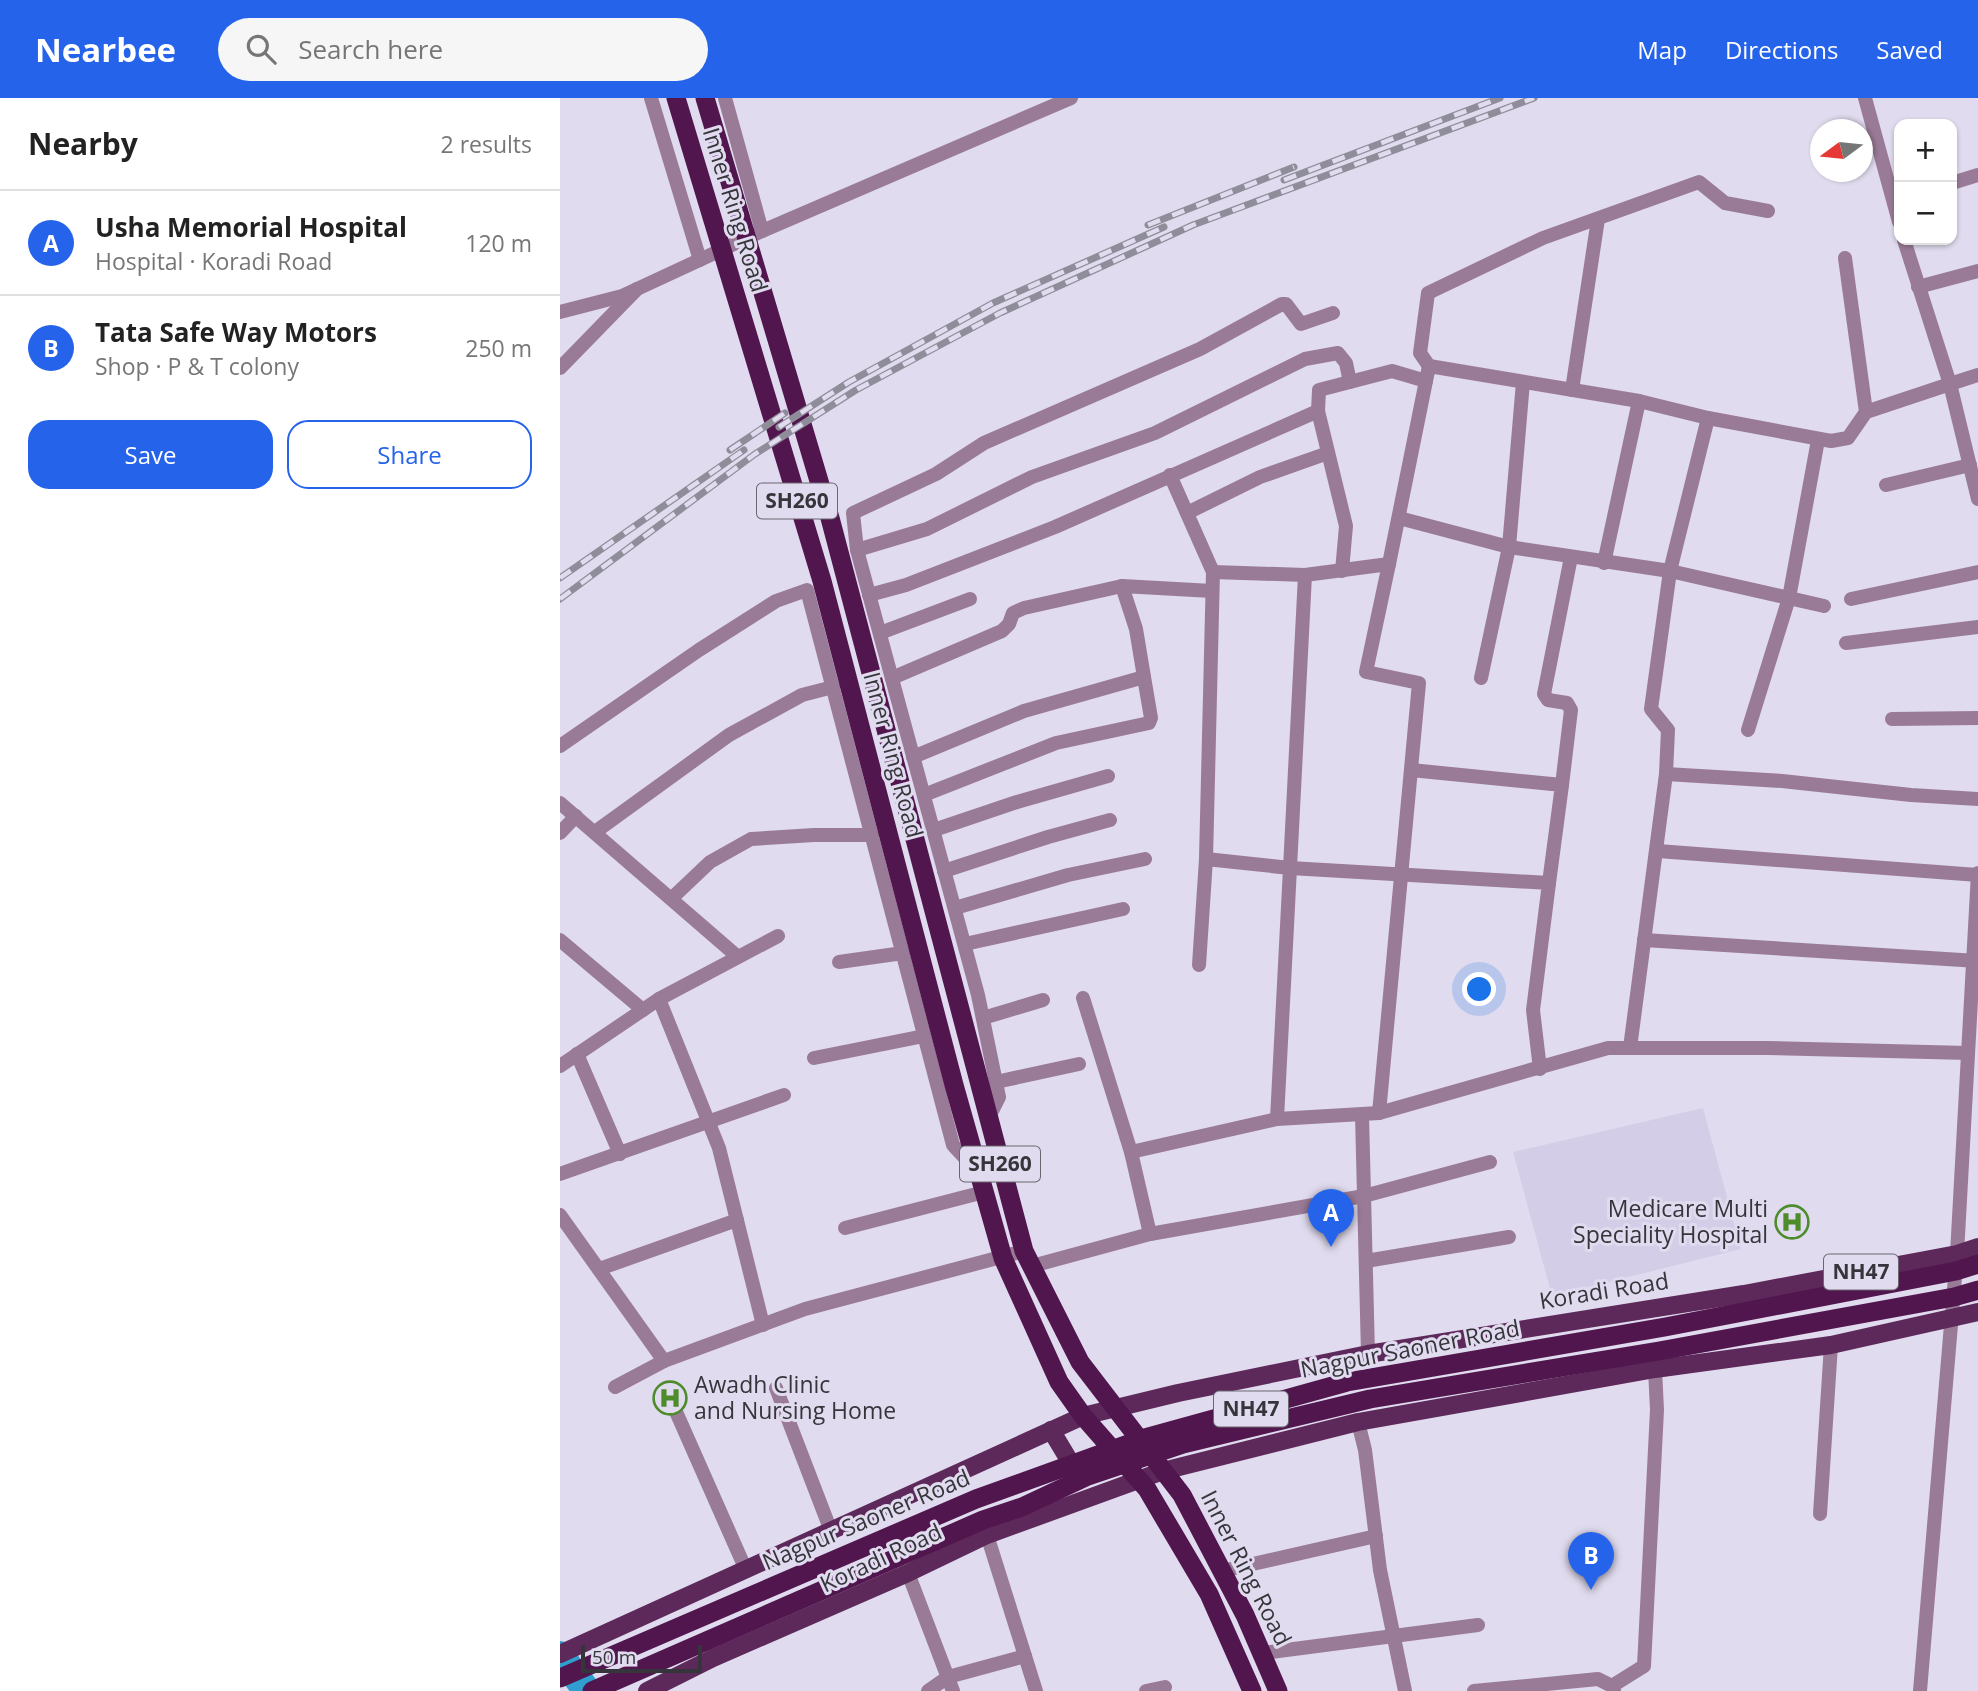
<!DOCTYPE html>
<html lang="en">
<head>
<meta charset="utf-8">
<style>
	:root { --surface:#fff; --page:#f6f6f6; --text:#222; --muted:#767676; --line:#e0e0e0; --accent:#2563eb }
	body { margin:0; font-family:"Open Sans",sans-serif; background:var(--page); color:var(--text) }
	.controls { position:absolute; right:21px; top:21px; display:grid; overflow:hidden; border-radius:14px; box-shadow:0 2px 5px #0004 }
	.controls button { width:63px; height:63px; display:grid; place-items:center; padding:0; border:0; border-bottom:2px solid var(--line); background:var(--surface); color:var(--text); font:35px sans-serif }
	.compass { position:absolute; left:1250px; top:21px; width:63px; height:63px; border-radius:50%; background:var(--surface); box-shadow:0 2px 5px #0004; rotate:255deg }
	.scale { position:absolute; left:21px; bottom:18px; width:121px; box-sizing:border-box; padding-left:7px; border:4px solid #37353c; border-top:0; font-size:19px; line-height:24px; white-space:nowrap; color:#37353c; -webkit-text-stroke:5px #e0dbee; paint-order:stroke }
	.you { position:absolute; left:920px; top:892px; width:24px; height:24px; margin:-18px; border:5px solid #fff; border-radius:50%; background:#1a73e8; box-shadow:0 0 0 10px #1a73e833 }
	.badge { display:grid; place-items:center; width:46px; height:46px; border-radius:50%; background:var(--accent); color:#fff; font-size:23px; font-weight:700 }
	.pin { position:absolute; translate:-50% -58px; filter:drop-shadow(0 2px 4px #0008) }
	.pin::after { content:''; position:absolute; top:37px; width:24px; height:21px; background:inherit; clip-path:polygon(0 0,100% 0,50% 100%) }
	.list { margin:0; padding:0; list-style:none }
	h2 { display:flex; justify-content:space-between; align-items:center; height:91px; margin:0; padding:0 28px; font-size:30px }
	h2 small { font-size:23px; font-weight:400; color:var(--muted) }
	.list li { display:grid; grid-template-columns:46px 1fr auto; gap:21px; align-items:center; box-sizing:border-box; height:105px; padding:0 28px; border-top:2px solid var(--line) }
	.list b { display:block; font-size:26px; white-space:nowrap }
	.list p { margin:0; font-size:23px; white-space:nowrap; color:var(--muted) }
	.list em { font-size:23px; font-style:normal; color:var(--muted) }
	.actions { display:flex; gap:14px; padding:21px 28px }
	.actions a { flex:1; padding:16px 0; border:2px solid var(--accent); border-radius:21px; text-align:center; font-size:24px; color:var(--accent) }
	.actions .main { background:var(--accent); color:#fff }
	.icon { flex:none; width:38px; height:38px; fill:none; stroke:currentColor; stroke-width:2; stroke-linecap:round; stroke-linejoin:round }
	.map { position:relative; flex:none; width:1418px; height:1593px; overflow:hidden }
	header { display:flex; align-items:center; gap:42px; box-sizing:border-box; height:98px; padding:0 35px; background:var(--accent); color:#fff }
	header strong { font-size:33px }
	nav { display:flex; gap:38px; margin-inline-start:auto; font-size:24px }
	.search { width:490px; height:63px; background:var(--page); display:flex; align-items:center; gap:18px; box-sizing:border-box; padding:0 24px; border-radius:38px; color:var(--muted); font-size:26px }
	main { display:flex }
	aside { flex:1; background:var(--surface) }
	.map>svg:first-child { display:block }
	.built { fill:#d4cde7 }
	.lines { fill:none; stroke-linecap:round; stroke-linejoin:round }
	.river { stroke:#319ed0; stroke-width:28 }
	.minor { stroke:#9a7b97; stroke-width:14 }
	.tertiary { stroke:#9a7b97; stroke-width:14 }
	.primary { stroke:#5d295a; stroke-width:18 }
	.trunk { stroke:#52164f; stroke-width:19 }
	.rail-casing { stroke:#908d9a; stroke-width:7 }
	.rail { stroke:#e0dbee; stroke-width:4.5; stroke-dasharray:13; stroke-linecap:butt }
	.labels { text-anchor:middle; stroke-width:6; stroke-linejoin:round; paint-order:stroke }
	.shield { fill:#e0dbee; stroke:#6a6771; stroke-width:2 }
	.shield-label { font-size:21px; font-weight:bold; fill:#37353c }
	.street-label { font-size:23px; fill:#37353c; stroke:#e0dbee }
	.poi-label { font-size:23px; fill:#37353c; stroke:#e0dbee; text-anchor:end }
</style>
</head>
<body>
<header>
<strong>Nearbee</strong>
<div class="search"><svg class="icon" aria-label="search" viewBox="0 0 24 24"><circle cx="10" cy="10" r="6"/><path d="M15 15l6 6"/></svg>Search here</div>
<nav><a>Map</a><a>Directions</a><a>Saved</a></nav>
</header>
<main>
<aside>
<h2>Nearby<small>2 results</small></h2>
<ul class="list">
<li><span class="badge">A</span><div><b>Usha Memorial Hospital</b><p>Hospital · Koradi Road</p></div><em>120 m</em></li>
<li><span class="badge">B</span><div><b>Tata Safe Way Motors</b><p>Shop · P &amp; T colony</p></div><em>250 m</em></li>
</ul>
<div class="actions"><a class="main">Save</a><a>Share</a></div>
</aside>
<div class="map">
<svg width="1418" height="1593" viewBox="0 0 1418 1593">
	<rect width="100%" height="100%" fill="#e0dbee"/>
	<polygon class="built" points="1143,1010 1181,1151 992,1198 953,1054"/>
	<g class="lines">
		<polyline class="river" points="0,1557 27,1593"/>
		<g class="minor">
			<polyline points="1305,0 1339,124"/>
			<polyline points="1392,85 1418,77"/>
			<polyline points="1285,160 1306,314"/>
			<polyline points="1358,189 1418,173"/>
			<polyline points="869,268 860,255 868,195 983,140 1139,84 1165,105 1208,113"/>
			<polyline points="0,270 77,191"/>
			<polyline points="1418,277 1390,286 1418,401"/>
			<polyline points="1012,292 1038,121"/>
			<polyline points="610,377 653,474"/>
			<polyline points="1326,387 1410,367"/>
			<polyline points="627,415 700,379 768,355"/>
			<polyline points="839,420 949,449 1110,473 1264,508"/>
			<polyline points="297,452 367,431 472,379 595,335 745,261 778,255 786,265 790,284"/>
			<polyline points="1044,465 1079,303"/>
			<polyline points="782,473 786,428 758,313 759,292 832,273 866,283"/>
			<polyline points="562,488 576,531 584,579"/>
			<polyline points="309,497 346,487 495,429 758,313"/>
			<polyline points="1291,501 1418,474"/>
			<polyline points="320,535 410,501"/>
			<polyline points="1286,545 1418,529"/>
			<polyline points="332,580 442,533 449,526 453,515 464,510 562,488 652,493"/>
			<polyline points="921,580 949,449 963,284"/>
			<polyline points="1332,621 1418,620"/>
			<polyline points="1188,632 1229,500 1258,342"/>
			<polyline points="0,648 139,552 216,503 247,492 393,1047 417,1073"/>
			<polyline points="353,659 464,613 584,579 591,620 589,625 496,645 364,697"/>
			<polyline points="851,672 1002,687 989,785"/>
			<polyline points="1106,676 1222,683 1351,697 1418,701"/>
			<polyline points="1002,687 1011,612 1007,605 988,602 984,596 1011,459"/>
			<polyline points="0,705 178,859"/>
			<polyline points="374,732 457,704 548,678"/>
			<polyline points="35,734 169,637 242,597 273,589"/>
			<polyline points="0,735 16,718"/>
			<polyline points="1098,753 1418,777"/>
			<polyline points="384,773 488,739 550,722"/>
			<polyline points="112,800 150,764 191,741 254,737 312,737"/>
			<polyline points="395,810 508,777 585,761"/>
			<polyline points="0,842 83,912"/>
			<polyline points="1084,842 1418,863"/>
			<polyline points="405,846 563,811"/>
			<polyline points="279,864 343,855"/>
			<polyline points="639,867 646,761"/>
			<polyline points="523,900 571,1054 590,1136"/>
			<polyline points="99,901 159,1050 203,1227"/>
			<polyline points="423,920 483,902"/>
			<polyline points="1070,950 1106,676 1108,632 1091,611 1110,473 1148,320"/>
			<polyline points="17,956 60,1056"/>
			<polyline points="254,960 364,938"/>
			<polyline points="0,968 99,901 218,838"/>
			<polyline points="980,971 973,912 989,785 730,770 745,477 829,466 869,268 1079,303 1148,320 1271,343 1288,340 1306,314 1390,286 1344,142"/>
			<polyline points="436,984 519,966"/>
			<polyline points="819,1015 859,585 806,574 829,466"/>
			<polyline points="802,1017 808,1256"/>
			<polyline points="428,1021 439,999 418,897 297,452 293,415 376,376 424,345 640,251 722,206 726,206 741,226 773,215"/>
			<polyline points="717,1021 730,770 646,761 653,474 745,477"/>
			<polyline points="571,1054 717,1021 819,1015 1048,950 1208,950 1408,955"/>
			<polyline points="0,1076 224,997"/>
			<polyline points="0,1117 104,1263"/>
			<polyline points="285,1130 424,1094"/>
			<polyline points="806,1163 949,1139"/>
			<polyline points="472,1168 590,1136 804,1098 930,1064"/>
			<polyline points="39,1171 177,1122"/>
			<polyline points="55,1289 104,1263 245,1211 464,1153"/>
			<polyline points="216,1290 271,1433"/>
			<polyline points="117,1316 186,1472"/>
			<polyline points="798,1324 805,1352 820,1472 845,1593"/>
			<polyline points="1260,1416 1271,1247"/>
			<polyline points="427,1437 476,1593"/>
			<polyline points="662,1473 816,1438"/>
			<polyline points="348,1475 393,1593"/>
			<polyline points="703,1555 918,1527"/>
			<polyline points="368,1593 388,1579 465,1558"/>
			<polyline points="586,1593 605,1589"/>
			<polyline points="914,1593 1038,1581 1052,1588"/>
			<polyline points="1054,1593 1052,1588 1084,1568 1097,1312 1095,1271"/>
			<polyline points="1360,1593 1397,1156 1418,775"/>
		</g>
		<g class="tertiary">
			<polyline points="91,0 140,162"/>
			<polyline points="165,0 202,133"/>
			<polyline points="0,214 62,198 202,133 511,0"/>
		</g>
		<g class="primary">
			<polyline points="491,1332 518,1377"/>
			<polyline points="0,1556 523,1318 618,1295 808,1256 1184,1196 1397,1156 1418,1149"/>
			<polyline points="87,1593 153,1560 348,1475 427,1437 603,1373 798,1324 1095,1271 1271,1247 1418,1214"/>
		</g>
		<g class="trunk">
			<polyline points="116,0 262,483 394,987 443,1160 499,1284 523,1318 587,1391 649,1496 692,1593"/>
			<polyline points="145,0 270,420 464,1153 520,1264 622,1397 685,1517 718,1593"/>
			<polyline points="0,1580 416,1401 585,1340 787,1284 1105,1229 1396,1173 1418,1166"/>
			<polyline points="32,1593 423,1422 462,1409 528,1378 623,1346 810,1301 1099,1253 1394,1199 1418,1192"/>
		</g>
		<defs>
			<g id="rail">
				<polyline points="724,82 940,0"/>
				<polyline points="588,127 734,69"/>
				<polyline points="219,329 289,284 433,205 604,129"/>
				<polyline points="170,352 225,315"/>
				<polyline points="0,480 184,352"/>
				<polyline points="0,501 195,356 296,292 440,215 633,127 974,0"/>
			</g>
		</defs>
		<use href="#rail" class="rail-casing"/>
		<use href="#rail" class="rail"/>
	</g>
	<defs>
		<symbol id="hospital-ring" viewBox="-11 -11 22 22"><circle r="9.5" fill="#e0dbee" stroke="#4d8b2b" stroke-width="1.5"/><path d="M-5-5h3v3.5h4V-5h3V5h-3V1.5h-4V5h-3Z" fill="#4d8b2b"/></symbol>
	</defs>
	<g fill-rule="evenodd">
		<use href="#hospital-ring" x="1213" y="1105" width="38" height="38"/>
		<use href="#hospital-ring" x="91" y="1281" width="38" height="38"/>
	</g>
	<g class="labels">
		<g class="shield">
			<rect x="197" y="385.5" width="80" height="35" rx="5"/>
			<rect x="400" y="1048.5" width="80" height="35" rx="5"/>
			<rect x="1264" y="1156.5" width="74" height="35" rx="5"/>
			<rect x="654" y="1293.5" width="74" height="35" rx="5"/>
		</g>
		<g class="shield-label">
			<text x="237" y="410">SH260</text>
			<text x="440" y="1073">SH260</text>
			<text x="1301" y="1181">NH47</text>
			<text x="691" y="1318">NH47</text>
		</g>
		<g class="street-label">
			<text transform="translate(175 112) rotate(73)" y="8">Inner Ring Road</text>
			<text transform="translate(333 657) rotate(75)" y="8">Inner Ring Road</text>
			<text transform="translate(1044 1193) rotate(-9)" y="8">Koradi Road</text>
			<text transform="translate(850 1251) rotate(-11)" y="8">Nagpur Saoner Road</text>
			<text transform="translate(306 1422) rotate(-23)" y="8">Nagpur Saoner Road</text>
			<text transform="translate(321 1460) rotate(-25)" y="8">Koradi Road</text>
			<text transform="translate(686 1470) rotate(63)" y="8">Inner Ring Road</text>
		</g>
		<g class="poi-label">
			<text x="1208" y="1119">Medicare Multi<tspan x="1208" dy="26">Speciality Hospital</tspan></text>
			<text x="134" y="1295" text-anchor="start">Awadh Clinic<tspan x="134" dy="26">and Nursing Home</tspan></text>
		</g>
	</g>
</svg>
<div class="controls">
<button>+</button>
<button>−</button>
</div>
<svg class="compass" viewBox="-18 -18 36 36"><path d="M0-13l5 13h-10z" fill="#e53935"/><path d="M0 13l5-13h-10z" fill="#767676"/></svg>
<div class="scale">50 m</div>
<div class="you"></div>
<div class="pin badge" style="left:771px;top:1149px">A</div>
<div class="pin badge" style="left:1031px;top:1492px">B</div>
</div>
</main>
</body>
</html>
